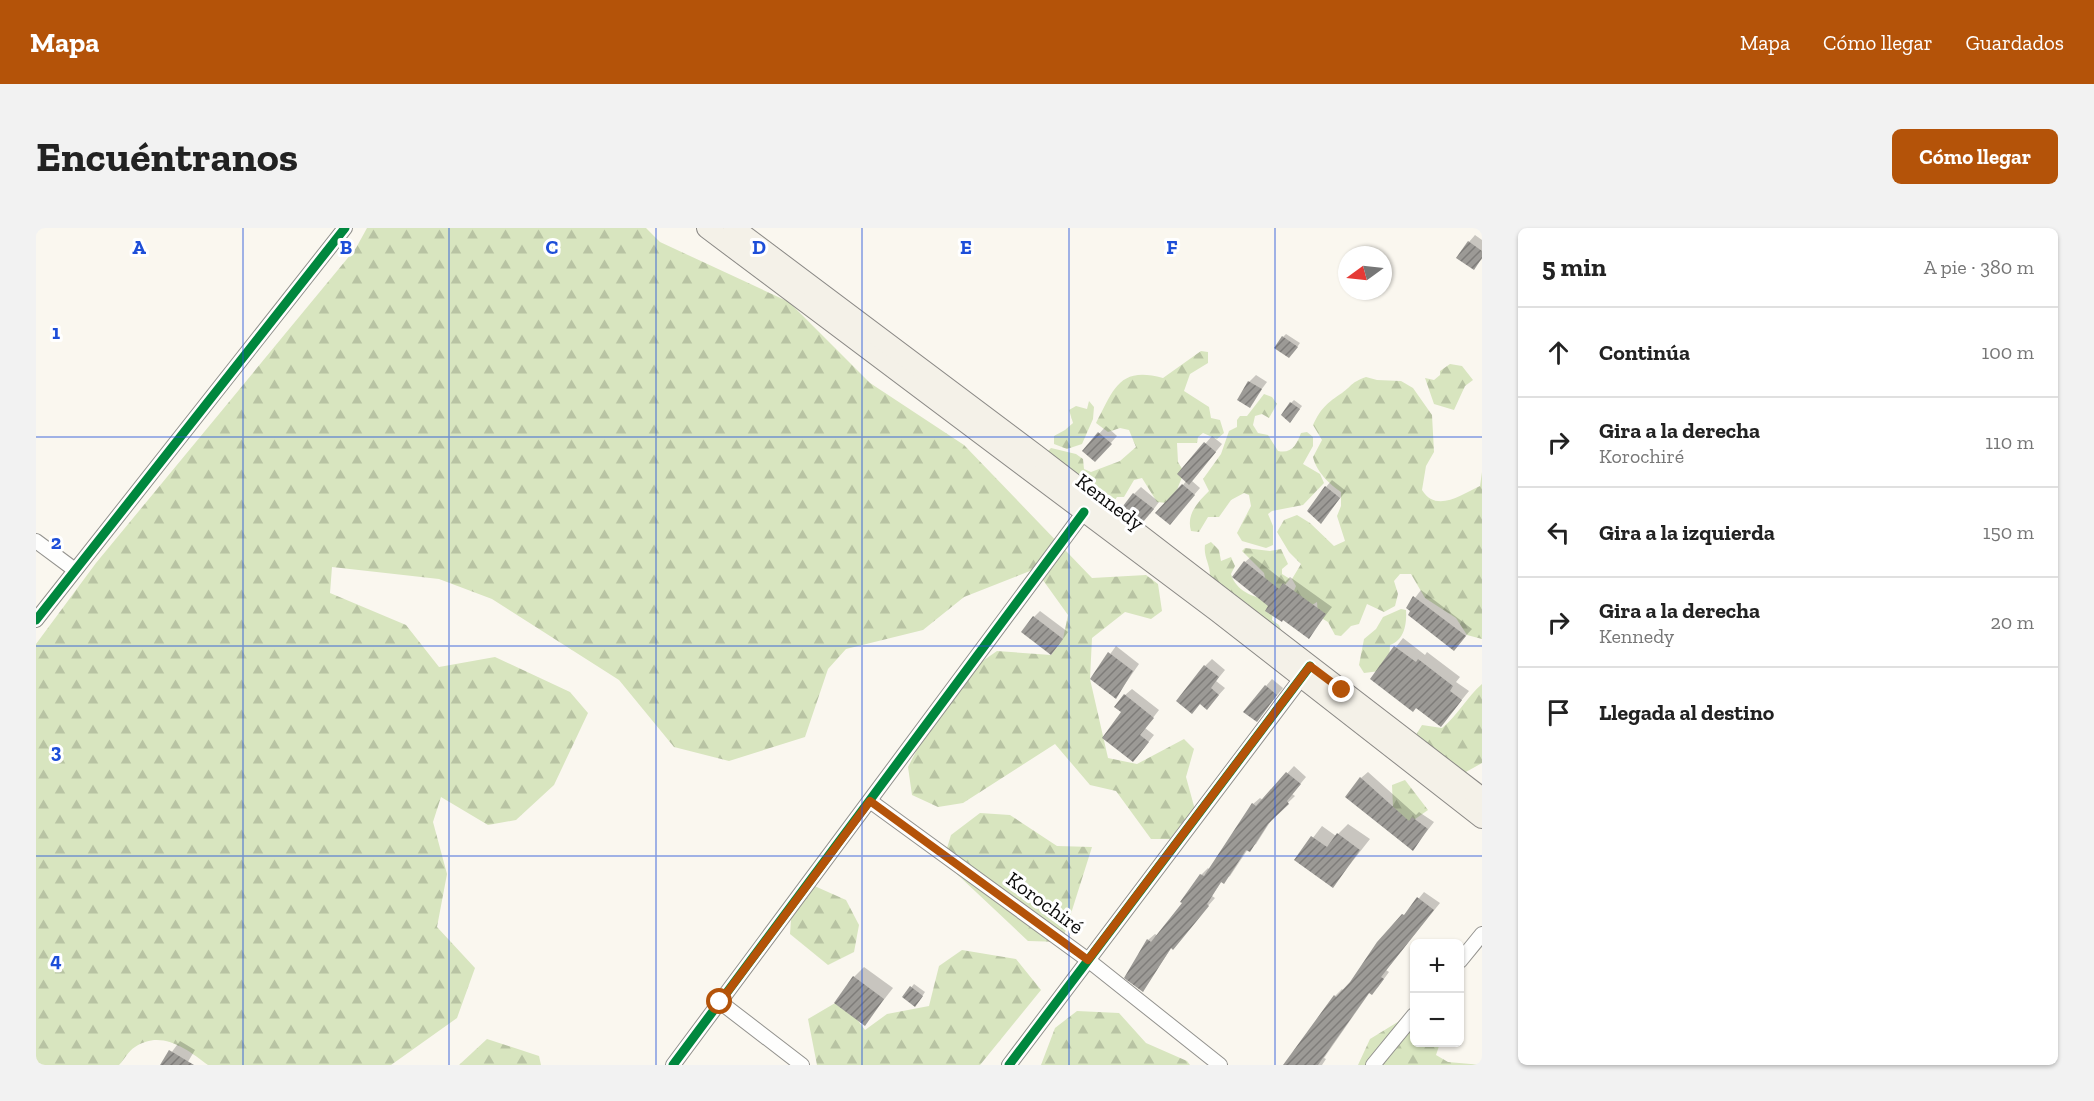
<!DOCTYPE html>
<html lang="es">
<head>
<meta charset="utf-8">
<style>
	:root { --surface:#fff; --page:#f2f2f2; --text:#222; --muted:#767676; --line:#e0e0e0; --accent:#b45309 }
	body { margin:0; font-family:"Zilla Slab",serif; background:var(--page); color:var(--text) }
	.controls { position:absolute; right:18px; bottom:18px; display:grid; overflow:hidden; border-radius:9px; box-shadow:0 2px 4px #0004 }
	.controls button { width:54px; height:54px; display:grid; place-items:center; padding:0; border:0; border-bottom:2px solid var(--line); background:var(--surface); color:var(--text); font:30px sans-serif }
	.compass { position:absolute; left:1302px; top:18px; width:54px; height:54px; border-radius:50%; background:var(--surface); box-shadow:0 2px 4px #0004; rotate:255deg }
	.stop { position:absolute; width:18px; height:18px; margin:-14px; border:4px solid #b45309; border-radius:50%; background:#fff }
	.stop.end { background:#b45309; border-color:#fff; box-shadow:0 2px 6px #0008 }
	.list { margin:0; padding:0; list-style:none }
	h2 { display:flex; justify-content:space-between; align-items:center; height:78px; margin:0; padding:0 24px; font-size:26px }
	h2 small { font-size:20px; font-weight:400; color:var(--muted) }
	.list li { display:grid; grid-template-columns:39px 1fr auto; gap:18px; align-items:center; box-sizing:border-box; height:90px; padding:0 24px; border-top:2px solid var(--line) }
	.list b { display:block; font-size:22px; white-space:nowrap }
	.list p { margin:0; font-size:20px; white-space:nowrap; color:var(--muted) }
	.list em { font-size:20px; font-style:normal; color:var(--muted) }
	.icon { flex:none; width:33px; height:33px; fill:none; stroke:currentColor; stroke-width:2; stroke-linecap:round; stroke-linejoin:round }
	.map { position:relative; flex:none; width:1446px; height:837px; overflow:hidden; border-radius:9px }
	header { display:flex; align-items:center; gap:36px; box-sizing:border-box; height:84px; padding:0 30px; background:var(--accent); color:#fff }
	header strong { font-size:28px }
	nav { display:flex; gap:33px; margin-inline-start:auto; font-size:21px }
	.intro { display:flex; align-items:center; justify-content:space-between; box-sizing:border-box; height:144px; padding:0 36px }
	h1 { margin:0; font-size:42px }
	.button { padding:15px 27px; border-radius:9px; background:var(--accent); color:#fff; font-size:21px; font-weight:700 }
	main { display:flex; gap:36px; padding:0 36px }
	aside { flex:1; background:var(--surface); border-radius:9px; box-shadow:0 2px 4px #0004 }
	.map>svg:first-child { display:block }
	.forest { fill:url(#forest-firs) }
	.shadow { fill:#0003 }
	.building { fill:url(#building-hatch) }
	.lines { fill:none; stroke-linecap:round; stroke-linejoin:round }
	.street-casing { stroke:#93928e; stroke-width:16 }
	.secondary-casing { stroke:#8a8885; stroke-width:22 }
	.street { stroke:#fefefd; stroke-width:14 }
	.secondary { stroke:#f4f1e8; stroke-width:20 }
	.cycleway-casing { stroke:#fff; stroke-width:13 }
	.cycleway { stroke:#00873e; stroke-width:9 }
	.route { stroke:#b45309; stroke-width:8 }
	.grid { fill:none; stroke:#1d4ed8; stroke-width:1.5; stroke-opacity:0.55 }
	.labels { text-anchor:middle; stroke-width:6; stroke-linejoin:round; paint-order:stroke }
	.street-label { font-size:21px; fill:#0c0c0c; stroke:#fff }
	.grid-label { font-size:20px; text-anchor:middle; font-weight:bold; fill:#1d4ed8; stroke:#fff; stroke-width:6; stroke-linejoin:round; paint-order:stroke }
</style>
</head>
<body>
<header>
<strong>Mapa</strong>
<nav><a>Mapa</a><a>Cómo llegar</a><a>Guardados</a></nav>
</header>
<div class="intro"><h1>Encuéntranos</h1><a class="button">Cómo llegar</a></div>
<main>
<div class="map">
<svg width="1446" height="837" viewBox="0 0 1446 837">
	<defs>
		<pattern id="forest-firs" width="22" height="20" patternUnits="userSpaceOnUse" patternTransform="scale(1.5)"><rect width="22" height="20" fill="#d8e5bf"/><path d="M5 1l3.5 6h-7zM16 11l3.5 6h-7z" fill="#b8c3a3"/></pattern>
		<pattern id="building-hatch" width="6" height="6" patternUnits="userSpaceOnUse" patternTransform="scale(1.5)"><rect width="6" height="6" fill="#9c9a96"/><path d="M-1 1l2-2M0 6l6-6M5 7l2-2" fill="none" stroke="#7e7c79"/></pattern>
	</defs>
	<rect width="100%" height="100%" fill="#faf7ef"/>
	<g class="forest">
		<path d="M331 0H610L624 14 753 74 834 155 928 217 1056 350 1110 347 1122 356 1126 383 1115 391 1089 384 1056 410 1054 451 1072 530 1101 536 1148 511 1158 521 1150 549 1161 589 1144 611H1115L1080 563 1054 557 1019 516 927 575 902 579 876 567 872 539 885 514 938 439 961 423 1015 427 1027 411 1032 387 999 341 928 369 887 402 810 421 792 441 769 509 693 533 638 519 583 452 456 371 403 351 296 339 294 365 370 397 403 439 459 429 534 464 552 485 518 557 480 592 452 597 405 569 397 594 411 646 401 699 439 740 421 790 355 837H172C151 821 125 801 99 819 93 822 88 832 83 837H0V416L60 335 320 20Z"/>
		<path d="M1165 123 1172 124V135L1154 146 1148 163 1173 179 1175 190 1184 192 1188 205 1181 211 1167 205 1162 209 1161 215H1141L1142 234 1148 244 1139 267 1131 275 1121 274 1106 250 1098 252 1088 269H1081L1077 275 1003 232 1015 220 1040 226 1047 231 1048 241 1055 244 1084 233 1100 219 1093 202 1084 200 1072 204 1060 195C1078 161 1083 138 1127 150Z"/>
		<polygon points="1414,136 1426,138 1437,152 1429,158 1418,182 1398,176 1389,150 1398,152 1404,147 1404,143"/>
		<path d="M1330 149 1341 152 1365 153 1377 160 1396 187 1398 224 1390 238 1386 262C1400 285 1425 267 1444 258L1446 244V411L1431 407 1420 390 1389 370 1375 346H1364L1358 353 1362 366 1359 378 1348 384 1331 376 1323 396 1315 398 1305 408 1299 407 1292 394 1282 388 1281 374 1271 380 1254 372 1260 358 1256 351 1265 336 1253 324 1241 304 1248 292 1261 287 1274 295 1298 318 1309 313 1301 288 1305 278V264C1294 257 1280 243 1277 229L1286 212 1277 197C1285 180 1291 175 1306 165 1317 157 1314 155 1330 149Z"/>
		<path d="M1228 166 1236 169 1241 176 1233 190 1226 186 1219 188 1217 197 1222 205 1232 207 1242 223C1256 226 1261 216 1265 205L1271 204 1277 209V218L1267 236 1284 246 1288 255 1267 277 1236 283 1232 286 1237 298V317L1230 320 1206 313 1201 305 1215 278 1213 267 1208 265 1195 272 1183 289H1172L1163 304 1155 303C1150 286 1162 274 1173 263L1167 251 1185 226 1193 203 1201 199V192L1204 188H1211Z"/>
		<polygon points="1053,173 1058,179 1057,191 1046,216 1031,221 1018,216 1018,208 1029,202 1037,195 1033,182 1040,178 1051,181"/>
		<path d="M1175 314 1183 322 1185 333 1195 329 1199 338 1195 346C1200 363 1217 369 1232 372L1237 384 1236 392 1243 397 1246 404 1173 354C1177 339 1167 331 1169 317Z"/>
		<polygon points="1209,320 1234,323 1245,321 1252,336 1246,341 1246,346 1254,351 1244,363 1230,354 1228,345 1206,323"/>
		<path d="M1365 381 1370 382C1371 397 1368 412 1354 417L1353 433 1344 443 1328 445 1323 437 1328 411 1340 401 1347 389Z"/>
		<path d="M1446 456V535L1421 549 1383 519 1380 507 1386 497 1406 500C1422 487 1431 469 1446 456Z"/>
		<polygon points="1369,552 1392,582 1372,596 1357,579 1356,557"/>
		<polygon points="944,585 974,587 1021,618 1056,619 1026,714 992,713 907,633 915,607"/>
		<polygon points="774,656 810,672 823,697 818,724 792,737 754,706 756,678"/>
		<polygon points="926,722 980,731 1005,762 944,837 781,837 772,791 806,771 829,802 851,786 893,778 903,738"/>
		<polygon points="1041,783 1083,785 1110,815 1151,833 1154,837 1005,837 1019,800"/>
		<polygon points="1378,784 1378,814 1404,815 1400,827 1412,834 1446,837 1322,837 1334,811"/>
		<polygon points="451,811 503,828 505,837 423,837"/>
	</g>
	<g class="shadow">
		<polygon points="1439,7 1446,12 1446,31 1437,40 1433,14"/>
		<polygon points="1250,106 1264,115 1256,126 1247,109"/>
		<polygon points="1220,147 1231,154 1213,178 1213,154"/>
		<polygon points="1258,172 1266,178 1257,190 1255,175"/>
		<polygon points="1070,198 1081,208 1065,226 1048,223"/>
		<polygon points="1176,208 1186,216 1156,253 1164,260 1140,288 1147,257 1150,253 1143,246"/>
		<polygon points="1296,252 1310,263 1285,294 1290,259"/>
		<polygon points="1105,259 1123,274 1114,286 1098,266"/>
		<polygon points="1216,328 1249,354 1254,349 1296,379 1273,409 1234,377 1209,334"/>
		<polygon points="1385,362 1436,401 1418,421 1372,379"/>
		<polygon points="1004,383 1032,404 1022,418 998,389"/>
		<polygon points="1367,410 1389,427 1391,424 1424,449 1420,454 1433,463 1405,497 1336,450"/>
		<polygon points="1080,418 1103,436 1080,469 1056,451"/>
		<polygon points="1176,431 1189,442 1180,453 1189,460 1171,480 1164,475 1169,438"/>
		<polygon points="1236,451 1247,460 1221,492 1230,458"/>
		<polygon points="1096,461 1123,482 1109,500 1118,507 1103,526 1088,484 1089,467"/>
		<polygon points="1258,538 1270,549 1256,566 1259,568 1238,588 1220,616 1212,621 1194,648 1186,653 1176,668 1179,670 1136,719 1107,762 1112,712 1119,706 1122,708 1149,675 1165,647 1172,640 1174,642 1217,576 1224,570 1227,572"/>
		<polygon points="1332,544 1380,587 1383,584 1398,594 1377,621 1325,550"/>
		<polygon points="1312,596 1334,611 1297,658 1260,632 1286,598 1300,608"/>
		<polygon points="1388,664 1404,675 1350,742 1353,744 1342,759 1334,764 1288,830 1290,831 1286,837 1249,837 1299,768 1306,761 1308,763"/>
		<polygon points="828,739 857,760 829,796 818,749"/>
		<polygon points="878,756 889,764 882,774 868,769"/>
		<polygon points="144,813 159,822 150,837 126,837"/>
	</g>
	<g class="building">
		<polygon points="1432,13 1446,23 1446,30 1438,42 1420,30"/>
		<polygon points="1246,108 1262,119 1253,130 1238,120"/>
		<polygon points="1212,153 1226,161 1214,180 1201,172"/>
		<polygon points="1254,174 1264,181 1254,195 1245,187"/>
		<polygon points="1062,204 1076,216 1059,234 1046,223"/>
		<polygon points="1168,214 1180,224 1153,257 1141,246"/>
		<polygon points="1146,256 1159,267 1134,297 1119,285"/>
		<polygon points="1289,258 1304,270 1285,296 1271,283"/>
		<polygon points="1097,265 1118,281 1107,294 1087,278"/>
		<polygon points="1208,333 1243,361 1247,355 1290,386 1273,411 1247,392 1246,394 1229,383 1232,378 1196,349"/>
		<polygon points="1377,368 1430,408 1418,423 1372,387 1374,383 1370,380"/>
		<polygon points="997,388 1027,411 1015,427 985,404"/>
		<polygon points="1358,418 1380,434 1382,431 1417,458 1414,463 1426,472 1405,499 1380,480 1377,484 1334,451"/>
		<polygon points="1072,424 1097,443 1080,471 1054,451"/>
		<polygon points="1168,437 1183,449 1175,460 1183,467 1171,482 1164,476 1156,486 1140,473"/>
		<polygon points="1229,457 1241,467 1221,494 1207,484"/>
		<polygon points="1088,466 1118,490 1104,507 1113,514 1097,534 1066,510 1085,484 1078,479"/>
		<polygon points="1250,544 1265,556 1251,573 1253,576 1232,596 1214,624 1210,622 1188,656 1185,654 1171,676 1173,678 1137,722 1135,720 1107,764 1088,750 1111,711 1115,714 1146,675 1144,674 1164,646 1168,648 1216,575 1220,578"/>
		<polygon points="1324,549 1373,593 1376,589 1392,601 1377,623 1309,569"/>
		<polygon points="1301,605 1324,622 1297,660 1258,632 1275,608 1291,619"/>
		<polygon points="1381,669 1398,682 1345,749 1348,751 1336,767 1333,765 1282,837 1247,837 1298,767 1300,769 1314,754 1341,714 1366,686 1368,687"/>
		<polygon points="817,748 848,771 829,798 798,775"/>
		<polygon points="874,758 887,768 879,779 866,769"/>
		<polygon points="133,822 158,837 124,837"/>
	</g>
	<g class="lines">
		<defs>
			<g id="street">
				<polyline points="0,313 39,342"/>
				<polyline points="0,392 309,0"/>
				<polyline points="834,573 1052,732 1184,837"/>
				<polyline points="1424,733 1446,706"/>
				<polyline points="684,774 766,837"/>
				<polyline points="637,837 1048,284"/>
				<polyline points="973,837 1270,444"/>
				<polyline points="1337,837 1378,787"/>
			</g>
			<g id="secondary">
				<polyline points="671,0 1182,384 1446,590"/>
				<polyline points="698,0 999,226 1446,570"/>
			</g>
		</defs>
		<use href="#street" class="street-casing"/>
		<use href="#secondary" class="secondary-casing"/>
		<use href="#street" class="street"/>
		<use href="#secondary" class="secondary"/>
		<defs>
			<g id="cycleway">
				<polyline points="0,392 309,0"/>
				<polyline points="637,837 1048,284"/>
				<polyline points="973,837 1274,438"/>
			</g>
		</defs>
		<use href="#cycleway" class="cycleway-casing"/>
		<use href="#cycleway" class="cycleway"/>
	</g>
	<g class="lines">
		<polyline class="route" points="684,774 834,573 1052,732 1274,438 1306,462"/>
	</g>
	<path class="grid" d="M207 0V837M413 0V837M620 0V837M826 0V837M1033 0V837M1239 0V837M0 209H1446M0 418H1446M0 628H1446"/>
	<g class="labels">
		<g class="street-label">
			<text transform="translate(1074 274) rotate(37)" y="7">Kennedy</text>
			<text transform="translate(1009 675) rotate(36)" y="7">Korochiré</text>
		</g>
	</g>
	<g class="grid-label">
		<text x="103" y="26">A</text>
		<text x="310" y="26">B</text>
		<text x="516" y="26">C</text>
		<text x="723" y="26">D</text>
		<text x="930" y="26">E</text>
		<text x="1136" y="26">F</text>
		<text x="20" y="111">1</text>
		<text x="20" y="321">2</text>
		<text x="20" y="530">3</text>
		<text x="20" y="739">4</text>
	</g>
</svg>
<div class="controls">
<button>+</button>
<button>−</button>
</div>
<svg class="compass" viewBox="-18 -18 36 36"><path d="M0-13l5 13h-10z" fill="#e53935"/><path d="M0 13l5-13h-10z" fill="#767676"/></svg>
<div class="stop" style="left:684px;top:774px"></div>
<div class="stop end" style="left:1306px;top:462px"></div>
</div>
<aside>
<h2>5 min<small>A pie · 380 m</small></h2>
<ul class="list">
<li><svg class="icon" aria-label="ahead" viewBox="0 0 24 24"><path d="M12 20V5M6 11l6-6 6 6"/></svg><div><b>Continúa</b></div><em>100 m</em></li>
<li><svg class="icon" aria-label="right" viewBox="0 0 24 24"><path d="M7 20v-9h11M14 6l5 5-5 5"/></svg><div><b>Gira a la derecha</b><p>Korochiré</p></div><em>110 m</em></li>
<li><svg class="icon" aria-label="left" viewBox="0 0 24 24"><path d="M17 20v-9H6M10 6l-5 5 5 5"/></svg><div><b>Gira a la izquierda</b></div><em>150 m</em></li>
<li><svg class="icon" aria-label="right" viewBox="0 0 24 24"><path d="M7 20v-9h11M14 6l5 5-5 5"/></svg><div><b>Gira a la derecha</b><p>Kennedy</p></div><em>20 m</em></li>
<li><svg class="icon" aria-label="arrive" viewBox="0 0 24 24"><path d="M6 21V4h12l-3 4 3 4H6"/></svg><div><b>Llegada al destino</b></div></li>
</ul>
</aside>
</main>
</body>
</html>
